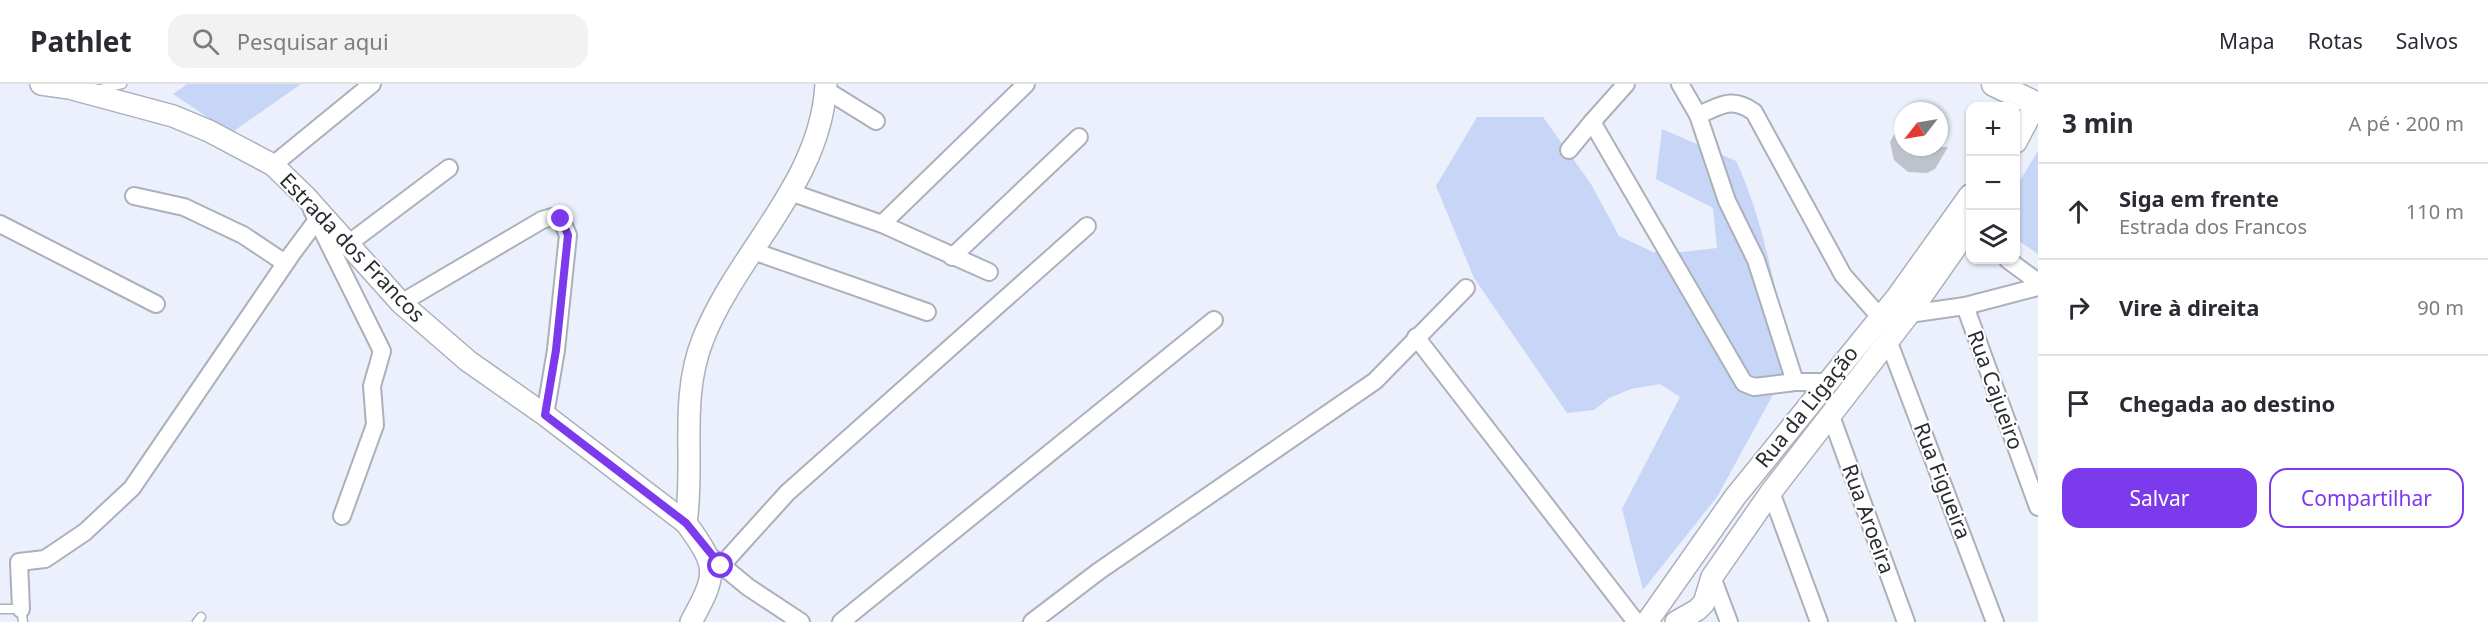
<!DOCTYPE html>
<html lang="pt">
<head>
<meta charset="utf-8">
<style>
	:root { --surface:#fff; --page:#f2f2f3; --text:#2b2b33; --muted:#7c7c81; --line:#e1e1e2; --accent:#7c3aed }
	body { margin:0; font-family:"Noto Sans",sans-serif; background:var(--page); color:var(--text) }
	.controls { position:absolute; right:18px; top:18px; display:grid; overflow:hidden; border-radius:12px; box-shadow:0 2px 4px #0004 }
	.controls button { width:54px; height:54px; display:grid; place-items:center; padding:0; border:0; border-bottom:2px solid var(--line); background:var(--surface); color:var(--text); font:30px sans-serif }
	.compass { position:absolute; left:1894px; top:18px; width:54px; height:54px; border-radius:50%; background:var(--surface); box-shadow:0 2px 4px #0004; rotate:239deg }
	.stop { position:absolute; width:18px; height:18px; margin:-14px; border:4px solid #7c3aed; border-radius:50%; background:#fff }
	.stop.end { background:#7c3aed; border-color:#fff; box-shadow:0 2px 6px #0008 }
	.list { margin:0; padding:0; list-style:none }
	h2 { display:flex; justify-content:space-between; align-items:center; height:78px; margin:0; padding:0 24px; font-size:26px }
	h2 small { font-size:20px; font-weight:400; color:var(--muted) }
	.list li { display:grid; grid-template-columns:39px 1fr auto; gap:18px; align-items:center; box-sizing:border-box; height:96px; padding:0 24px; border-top:2px solid var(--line) }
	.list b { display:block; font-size:22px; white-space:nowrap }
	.list p { margin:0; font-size:20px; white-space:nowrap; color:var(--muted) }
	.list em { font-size:20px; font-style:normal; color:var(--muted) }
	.actions { display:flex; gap:12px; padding:18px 24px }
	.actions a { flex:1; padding:14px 0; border:2px solid var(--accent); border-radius:18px; text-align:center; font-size:21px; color:var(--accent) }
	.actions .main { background:var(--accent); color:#fff }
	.icon { flex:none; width:33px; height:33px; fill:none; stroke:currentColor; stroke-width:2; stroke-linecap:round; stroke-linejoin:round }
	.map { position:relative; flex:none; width:2038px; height:538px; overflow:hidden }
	header { display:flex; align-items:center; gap:36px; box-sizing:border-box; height:84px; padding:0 30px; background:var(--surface); border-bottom:2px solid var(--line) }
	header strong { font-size:28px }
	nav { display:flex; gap:33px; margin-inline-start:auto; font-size:21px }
	.search { width:420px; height:54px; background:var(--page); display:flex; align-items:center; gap:15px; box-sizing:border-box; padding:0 21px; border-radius:18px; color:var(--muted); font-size:22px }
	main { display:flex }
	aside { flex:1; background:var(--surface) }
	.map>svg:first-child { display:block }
	.green { fill:#c7d5f6 }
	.building { fill:#bdc2cd }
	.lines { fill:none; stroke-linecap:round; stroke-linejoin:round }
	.service-casing { stroke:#abb0bb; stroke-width:11 }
	.minor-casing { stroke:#abb0bb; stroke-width:20 }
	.tertiary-casing { stroke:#abb0bb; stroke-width:24 }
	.secondary-casing { stroke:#abb0bb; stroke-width:27 }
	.service { stroke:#fff; stroke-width:8 }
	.minor { stroke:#fff; stroke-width:16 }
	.tertiary { stroke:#fff; stroke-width:21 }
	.secondary { stroke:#fff; stroke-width:24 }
	.route { stroke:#7c3aed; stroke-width:8 }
	.labels { text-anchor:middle; stroke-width:4.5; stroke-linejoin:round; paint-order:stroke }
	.street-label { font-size:21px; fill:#292b2f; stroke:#fff }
</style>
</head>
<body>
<header>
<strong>Pathlet</strong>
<div class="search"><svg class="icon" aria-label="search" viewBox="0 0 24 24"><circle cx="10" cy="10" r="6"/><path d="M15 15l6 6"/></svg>Pesquisar aqui</div>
<nav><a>Mapa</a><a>Rotas</a><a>Salvos</a></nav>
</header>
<main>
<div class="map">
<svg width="2038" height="538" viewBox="0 0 2038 538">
	<rect width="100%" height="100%" fill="#ebf0fc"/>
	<g class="green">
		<polygon points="187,0 301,0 231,49 173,10"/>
		<path d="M1477 33H1543L1591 100 1619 152 1653 168H1682L1717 164 1713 124 1656 95 1662 45 1736 77C1765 139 1776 212 1791 278L1717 413 1643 506 1622 425 1680 313 1660 300 1631 305 1609 314 1594 326 1567 329 1474 194 1436 102Z"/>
		<polygon points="2038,67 2038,170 2016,155 2016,103"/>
	</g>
	<polygon class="building" points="1903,35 1903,63 1948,63 1935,85 1927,89 1908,88 1894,76 1890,58"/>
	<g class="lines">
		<defs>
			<g id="service">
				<polyline points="96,6 122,0"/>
				<polyline points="0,525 21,525 23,538"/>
				<polyline points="197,538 201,533"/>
			</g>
			<g id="minor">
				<polyline points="1680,0 1698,31"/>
				<polyline points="826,6 876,37"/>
				<polyline points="1592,38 1626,0"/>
				<polyline points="1569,66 1592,38 1744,299 1754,303 1795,298"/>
				<polyline points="273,81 372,0"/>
				<polyline points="790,108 882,140 989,188"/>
				<polyline points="134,112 184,123 243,151 285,179 317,136"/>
				<polyline points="312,126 382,267 372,302 375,341 342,432"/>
				<polyline points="0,140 156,220"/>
				<polyline points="882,140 1026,0"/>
				<polyline points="348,160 449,84"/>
				<polyline points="753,167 927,228"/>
				<polyline points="952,173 1079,53"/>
				<polyline points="2008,176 2038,198"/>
				<polyline points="401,219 542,136 552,133 561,135 568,151 556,266 545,331"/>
				<polyline points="1965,222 2038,423"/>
				<polyline points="1909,230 1965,222 2038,203"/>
				<polyline points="1416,253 1636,538"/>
				<polyline points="1888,256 1995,538"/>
				<path d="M1828 298H1795L1756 176 1727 117 1698 31C1721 22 1731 12 1754 28L1843 191 1880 233"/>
				<polyline points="1831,332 1906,538"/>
				<polyline points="1771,408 1819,538"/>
				<polyline points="714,475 748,503 801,538"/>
				<polyline points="721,482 787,409 1087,142"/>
				<polyline points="1712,493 1729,538"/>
				<polyline points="21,525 19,478 45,475 85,448 132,404 289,174"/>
				<polyline points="841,538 1214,236"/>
				<polyline points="1032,538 1099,487 1375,297 1466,204"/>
			</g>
			<g id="tertiary">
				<polyline points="41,0 69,4 173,32 209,47 273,81 305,112 401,219 468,277 545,331 686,439"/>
				<polyline points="2016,58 2036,20"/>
				<path d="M691 538C717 490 719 484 686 439 695 377 679 315 703 255 738 167 821 99 826 0"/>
				<polyline points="1647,538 1735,413 1897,213 1970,111"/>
				<polyline points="1676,538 1697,526 1704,519 1712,493 1771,408 1909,230 1970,143"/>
			</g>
			<polyline id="secondary" points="1994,0 2038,21"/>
		</defs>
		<use href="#service" class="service-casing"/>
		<use href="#minor" class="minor-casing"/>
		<use href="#tertiary" class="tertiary-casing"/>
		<use href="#secondary" class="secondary-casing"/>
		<use href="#service" class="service"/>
		<use href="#minor" class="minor"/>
		<use href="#tertiary" class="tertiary"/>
		<use href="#secondary" class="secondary"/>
	</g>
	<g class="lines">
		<polyline class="route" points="561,135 568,151 556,266 545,331 686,439 721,482"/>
	</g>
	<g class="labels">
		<g class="street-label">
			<text transform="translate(352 164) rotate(46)" y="7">Estrada dos Francos</text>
			<text transform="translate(1995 306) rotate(70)" y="7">Rua Cajueiro</text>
			<text transform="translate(1807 323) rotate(-51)" y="7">Rua da Ligação</text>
			<text transform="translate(1942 397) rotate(69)" y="7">Rua Figueira</text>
			<text transform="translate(1868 435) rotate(70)" y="7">Rua Aroeira</text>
		</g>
	</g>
</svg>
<div class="controls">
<button>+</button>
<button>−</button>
<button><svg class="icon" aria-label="layers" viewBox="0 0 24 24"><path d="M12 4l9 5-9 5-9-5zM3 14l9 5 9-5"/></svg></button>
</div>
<svg class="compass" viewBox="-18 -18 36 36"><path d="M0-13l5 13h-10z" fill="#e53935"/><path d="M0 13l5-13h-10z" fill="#7c7c81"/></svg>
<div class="stop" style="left:721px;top:482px"></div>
<div class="stop end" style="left:561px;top:135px"></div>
</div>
<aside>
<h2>3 min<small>A pé · 200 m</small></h2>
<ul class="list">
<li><svg class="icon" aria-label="ahead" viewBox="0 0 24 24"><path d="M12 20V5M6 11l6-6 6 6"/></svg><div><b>Siga em frente</b><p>Estrada dos Francos</p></div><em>110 m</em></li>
<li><svg class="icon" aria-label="right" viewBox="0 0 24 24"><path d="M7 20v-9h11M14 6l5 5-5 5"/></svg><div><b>Vire à direita</b></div><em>90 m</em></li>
<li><svg class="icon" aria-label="arrive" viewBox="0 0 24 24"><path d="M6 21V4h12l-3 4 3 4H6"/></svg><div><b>Chegada ao destino</b></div></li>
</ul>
<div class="actions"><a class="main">Salvar</a><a>Compartilhar</a></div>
</aside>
</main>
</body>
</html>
